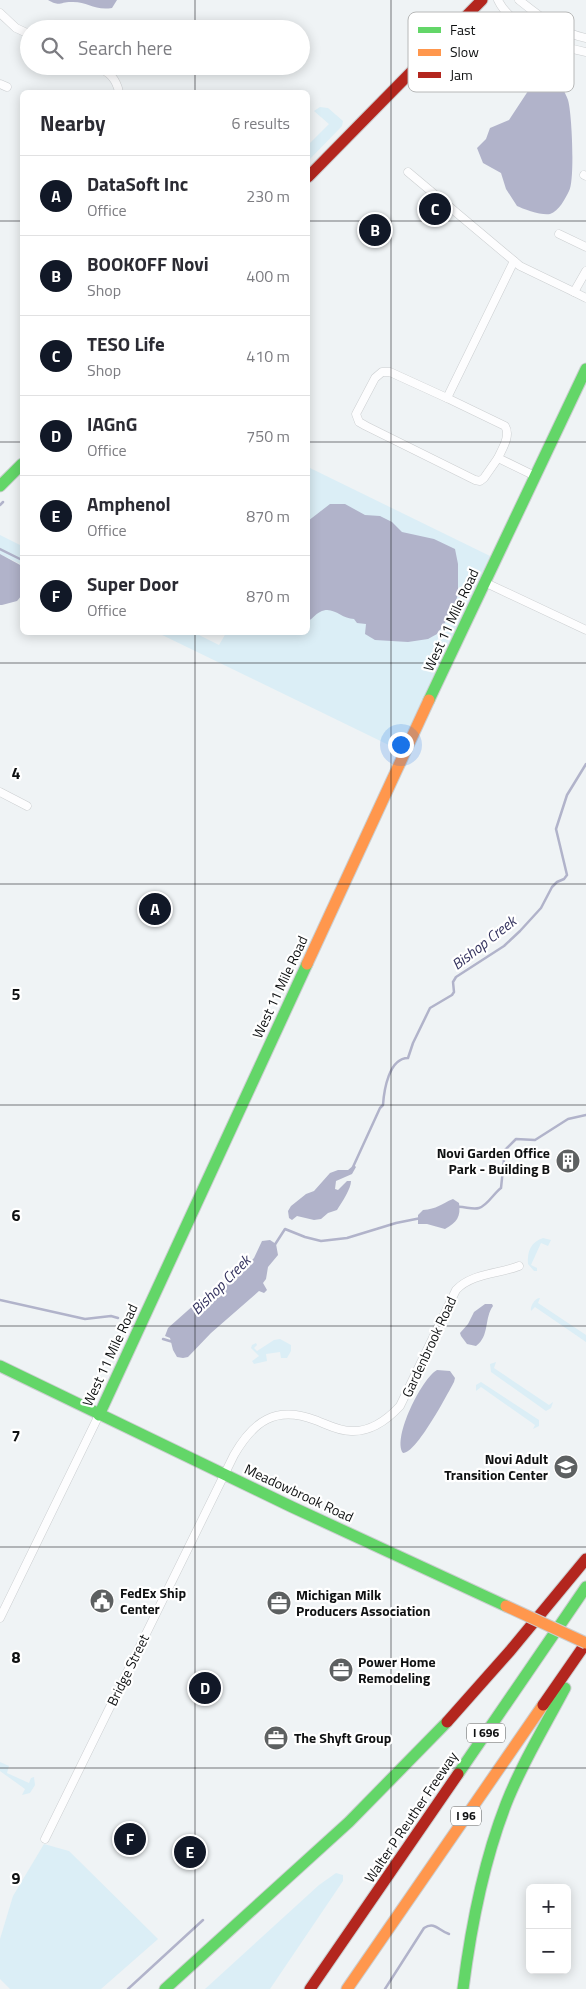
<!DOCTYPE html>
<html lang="en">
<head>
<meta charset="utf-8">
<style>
	:root { --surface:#fff; --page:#f7f7f7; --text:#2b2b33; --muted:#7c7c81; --line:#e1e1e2; --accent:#111827 }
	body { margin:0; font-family:"Titillium Web",sans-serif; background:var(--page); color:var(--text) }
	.controls { position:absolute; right:15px; bottom:15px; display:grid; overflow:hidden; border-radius:8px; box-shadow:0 2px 12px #0003 }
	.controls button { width:45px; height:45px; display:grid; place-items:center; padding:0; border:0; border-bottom:1px solid var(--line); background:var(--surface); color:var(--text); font:25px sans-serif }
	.you { position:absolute; left:400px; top:744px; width:18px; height:18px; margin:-12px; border:4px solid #fff; border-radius:50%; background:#1a73e8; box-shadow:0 0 0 8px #1a73e833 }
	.badge { display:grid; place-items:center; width:32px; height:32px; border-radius:50%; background:var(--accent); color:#fff; font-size:16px; font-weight:700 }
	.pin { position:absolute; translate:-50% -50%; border:2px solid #fff; box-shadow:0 1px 5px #0006 }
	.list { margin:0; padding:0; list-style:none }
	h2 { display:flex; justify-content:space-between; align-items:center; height:65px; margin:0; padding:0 20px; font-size:21px }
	h2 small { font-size:16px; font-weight:400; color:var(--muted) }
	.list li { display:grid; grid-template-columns:32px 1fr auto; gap:15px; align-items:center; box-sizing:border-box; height:80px; padding:0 20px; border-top:1px solid var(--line) }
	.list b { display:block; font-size:19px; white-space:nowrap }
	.list p { margin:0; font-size:16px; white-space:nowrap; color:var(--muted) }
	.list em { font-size:16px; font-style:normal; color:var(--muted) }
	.icon { flex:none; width:28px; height:28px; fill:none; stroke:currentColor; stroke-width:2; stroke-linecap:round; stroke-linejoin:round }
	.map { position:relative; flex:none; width:586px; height:1989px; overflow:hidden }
	.search { position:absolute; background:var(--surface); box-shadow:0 2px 12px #0003; left:20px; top:20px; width:290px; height:55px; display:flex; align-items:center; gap:12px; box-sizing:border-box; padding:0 18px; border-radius:28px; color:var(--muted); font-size:19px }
	.panel { position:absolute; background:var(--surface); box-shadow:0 2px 12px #0003; left:20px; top:90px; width:290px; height:545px; border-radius:8px }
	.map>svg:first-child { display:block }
	.green { fill:#dbeef6 }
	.water { fill:#b1b3ca }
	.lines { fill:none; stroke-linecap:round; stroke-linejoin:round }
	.stream { stroke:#b1b3ca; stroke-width:2.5 }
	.street-casing { stroke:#cbced0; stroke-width:9 }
	.fast-casing { stroke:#cbced0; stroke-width:13 }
	.slow-casing { stroke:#cbced0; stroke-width:13 }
	.jam-casing { stroke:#cbced0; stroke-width:13 }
	.street { stroke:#fdfdfe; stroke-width:8 }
	.fast { stroke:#63d668; stroke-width:11 }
	.slow { stroke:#ff974d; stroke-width:11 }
	.jam { stroke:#b3261e; stroke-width:11 }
	.slow-bridge-casing { stroke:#cbced0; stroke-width:13; stroke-linecap:butt }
	.slow-bridge { stroke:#ff974d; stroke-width:11 }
	.grid { fill:none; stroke:#0f1112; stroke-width:1; stroke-opacity:0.55 }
	.labels { text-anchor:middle; stroke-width:4.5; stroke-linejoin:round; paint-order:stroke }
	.shield { fill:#fff; stroke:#575859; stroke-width:1 }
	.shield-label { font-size:12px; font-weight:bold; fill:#0f1112 }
	.street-label { font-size:14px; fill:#0f1112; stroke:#fff }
	.poi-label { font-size:14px; font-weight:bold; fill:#0f1112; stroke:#fff; text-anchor:start }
	.water-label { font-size:15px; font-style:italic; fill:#33325e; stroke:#fff }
	.key { fill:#fff; stroke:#b7b8b8; stroke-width:1 }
	.key-label { font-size:14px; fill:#0f1112 }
	.grid-label { font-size:16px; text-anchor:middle; font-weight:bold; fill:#0f1112; stroke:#fff; stroke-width:4.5; stroke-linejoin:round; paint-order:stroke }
</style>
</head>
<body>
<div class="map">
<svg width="586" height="1989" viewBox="0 0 586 1989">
	<rect width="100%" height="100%" fill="#eff3f5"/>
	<g class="green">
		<polygon points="320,107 328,108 343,121 342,126 308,161 308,145 329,124 314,111"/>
		<polygon points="310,468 490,556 399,750 158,633 195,633 219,645 226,633 308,632 308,473"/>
		<polygon points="0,535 22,546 22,565 0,554"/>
		<path d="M543 1238 551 1240 548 1246 541 1243 531 1265 537 1268V1271H534L528 1264C527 1251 531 1242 543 1238Z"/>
		<path d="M540 1298 538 1303 586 1335V1342L535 1307 531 1311C530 1306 535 1298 540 1298Z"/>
		<polygon points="280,1339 291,1345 291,1351 287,1358 281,1358 280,1352 266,1354 267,1361 254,1364 252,1361 259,1356 251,1348 252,1345 256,1343 257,1345 254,1348 257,1351 274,1340"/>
		<polygon points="496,1362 494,1368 549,1405 553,1402 551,1408 546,1411 491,1372 490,1364"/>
		<polygon points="481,1382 539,1420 539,1426 533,1429 535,1425 481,1387 476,1391 476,1385"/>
		<polygon points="0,1762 9,1766 7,1773 29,1783 31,1778 34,1777 35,1785 30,1793 22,1795 25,1789 0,1771"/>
		<polygon points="44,1844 69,1851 158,1939 101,1989 10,1989 0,1979 0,1939 13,1896"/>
		<polygon points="336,1873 343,1875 343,1881 270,1989 205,1989 319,1885"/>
	</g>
	<g class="water">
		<path d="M48 0H117L112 8C94 11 87 1 71 2 60 2 60 7 48 0Z"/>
		<path d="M555 82C562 86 565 92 568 100 572 113 575 181 569 191 565 199 559 211 550 214 543 216 523 209 517 206L506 189 501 173 483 163 477 148 486 139 490 128 509 120 532 85Z"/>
		<path d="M330 504H345L365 515 380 516 392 522 402 532 434 539 455 549 458 564V594L453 611 437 634 428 639 408 642 375 640 365 634 366 624 357 623 354 619C341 619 333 605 320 612 315 614 313 619 308 621V521Z"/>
		<polygon points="0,554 22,566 22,595 17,601 2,605 0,605"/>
		<path d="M354 1165 356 1167 352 1174 336 1181 335 1189 338 1190 347 1181H351C351 1189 342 1202 337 1210L328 1213 321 1219 314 1220 297 1216 292 1220 289 1218 288 1211 291 1206 306 1194 314 1191 330 1173 338 1170H348Z"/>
		<path d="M453 1199 459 1203C461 1217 457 1222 445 1229L427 1224H418V1215L423 1210C437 1209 441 1204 453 1199Z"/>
		<polygon points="270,1240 276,1244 278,1255 268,1267 266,1279 263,1283 267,1290 264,1293 259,1291 211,1333 188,1357 183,1358 177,1357 173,1350 170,1338 165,1336 168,1328 213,1288 230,1282 254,1258 262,1241"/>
		<path d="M485 1304H492L493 1306C484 1318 490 1336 476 1346L467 1344 461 1336 460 1333 468 1324 474 1312Z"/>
		<path d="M437 1370 450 1371 455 1378 454 1382C447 1395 416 1454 403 1453 392 1438 422 1378 437 1370Z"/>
	</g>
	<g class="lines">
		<g class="stream">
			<polyline points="0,505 3,502"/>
			<polyline points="0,549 22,560"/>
			<path d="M353 1167 380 1108 383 1105C384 1090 389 1058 408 1058L413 1043 430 1008 452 995 454 992 453 982 456 977 504 946 520 931 541 908 552 887 557 882 564 879 567 875 556 829 567 795 586 764"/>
			<path d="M457 1207C464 1206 472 1210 479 1208 487 1206 494 1193 501 1188L505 1150 516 1139 535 1140 568 1119 586 1115"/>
			<polyline points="274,1246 285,1229 305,1237 321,1241 347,1238 396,1223 421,1218"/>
			<polyline points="0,1300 85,1319 111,1316 118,1318"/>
			<polyline points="163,1339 173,1342"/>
			<polyline points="128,1989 203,1920"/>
			<path d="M385 1989 424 1928C435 1921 439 1931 449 1934"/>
		</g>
		<defs>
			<g id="street">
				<path d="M498 0C510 26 558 47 586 52"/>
				<path d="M519 0C539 16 560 33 586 38"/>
				<polyline points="0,13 16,28 29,34"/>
				<path d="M96 66C109 72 116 78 119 92"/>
				<polyline points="0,84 7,87"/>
				<polyline points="408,172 520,266 574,292 586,271"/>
				<polyline points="584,175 586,176"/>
				<polyline points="559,234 586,247"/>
				<path d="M514 261 447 398 505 426C511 436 502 449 498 458L535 476"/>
				<polyline points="574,292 586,298"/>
				<polyline points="447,398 390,372 382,372 375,378 356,414 359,422 366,426 475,480 480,481 484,478 498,458"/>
				<polyline points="484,582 586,630"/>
				<polyline points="0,792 27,806"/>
				<polyline points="0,1618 99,1415"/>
				<path d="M45 1839 234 1455C253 1422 275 1405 315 1420 326 1424 338 1431 351 1431 371 1432 387 1420 400 1406L456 1290C472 1273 499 1274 519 1266"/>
			</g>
			<g id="fast">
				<polyline points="0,486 22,464"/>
				<polyline points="429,700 586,369"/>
				<polyline points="0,1366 292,1507 506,1606"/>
				<polyline points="99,1415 307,964"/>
				<polyline points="458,1774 586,1587"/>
				<polyline points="165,1989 349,1822 447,1722"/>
				<path d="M463 1989C471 1926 483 1863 506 1804 522 1763 545 1726 565 1688"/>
			</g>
			<g id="slow">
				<polyline points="307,964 429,700"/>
				<polyline points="347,1989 543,1705"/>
			</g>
			<g id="jam">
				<polyline points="308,177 482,0"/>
				<polyline points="543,1705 586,1643"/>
				<polyline points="447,1722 510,1651 586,1559"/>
				<polyline points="310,1989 458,1774"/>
			</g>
		</defs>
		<use href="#street" class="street-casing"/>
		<use href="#fast" class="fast-casing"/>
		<use href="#slow" class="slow-casing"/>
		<use href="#jam" class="jam-casing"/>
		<use href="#street" class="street"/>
		<use href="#fast" class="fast"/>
		<use href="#slow" class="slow"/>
		<use href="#jam" class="jam"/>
		<defs>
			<polyline id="slow-bridge" points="506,1606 586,1643"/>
		</defs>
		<use href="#slow-bridge" class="slow-bridge-casing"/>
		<use href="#slow-bridge" class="slow-bridge"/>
	</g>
	<path class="grid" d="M195 0V29M391 0V1989M195 66V92M0 221H22M308 221H586M0 442H22M308 442H586M195 632V1989M0 663H586M0 884H586M0 1105H586M0 1326H586M0 1547H586M0 1768H586"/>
	<defs>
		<symbol id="building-disc" viewBox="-11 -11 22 22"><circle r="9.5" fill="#5d6061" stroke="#fff"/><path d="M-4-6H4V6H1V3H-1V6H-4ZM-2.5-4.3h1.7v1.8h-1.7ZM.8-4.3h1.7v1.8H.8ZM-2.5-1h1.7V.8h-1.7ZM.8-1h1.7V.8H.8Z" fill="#fff"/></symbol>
		<symbol id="school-disc" viewBox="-11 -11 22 22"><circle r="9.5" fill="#5d6061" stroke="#fff"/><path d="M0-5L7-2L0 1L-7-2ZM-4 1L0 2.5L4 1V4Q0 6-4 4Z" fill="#fff"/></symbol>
		<symbol id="civic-disc" viewBox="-11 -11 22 22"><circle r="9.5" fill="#5d6061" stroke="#fff"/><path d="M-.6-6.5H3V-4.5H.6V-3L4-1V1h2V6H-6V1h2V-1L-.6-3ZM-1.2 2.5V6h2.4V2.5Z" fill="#fff"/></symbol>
		<symbol id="office-disc" viewBox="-11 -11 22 22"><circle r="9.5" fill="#5d6061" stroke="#fff"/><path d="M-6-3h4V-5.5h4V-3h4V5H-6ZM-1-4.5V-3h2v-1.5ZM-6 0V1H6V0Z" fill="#fff"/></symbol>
	</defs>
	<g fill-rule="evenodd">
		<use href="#building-disc" x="554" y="1147" width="28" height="28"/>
		<use href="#school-disc" x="552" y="1453" width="28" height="28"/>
		<use href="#civic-disc" x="88" y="1587" width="28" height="28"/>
		<use href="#office-disc" x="265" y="1589" width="28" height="28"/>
		<use href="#office-disc" x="327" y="1656" width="28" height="28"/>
		<use href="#office-disc" x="262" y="1724" width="28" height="28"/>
	</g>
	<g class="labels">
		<g class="shield">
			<rect x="467" y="1723.5" width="38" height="19" rx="4"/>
			<rect x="451" y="1806.5" width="30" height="19" rx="4"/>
		</g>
		<g class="shield-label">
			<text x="486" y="1737">I 696</text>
			<text x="466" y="1820">I 96</text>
		</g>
		<g class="street-label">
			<text transform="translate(451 620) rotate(-65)" y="5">West 11 Mile Road</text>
			<text transform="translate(280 987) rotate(-65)" y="5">West 11 Mile Road</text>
			<text transform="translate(429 1347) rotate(-65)" y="5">Gardenbrook Road</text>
			<text transform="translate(110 1355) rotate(-65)" y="5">West 11 Mile Road</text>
			<text transform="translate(299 1493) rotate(25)" y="5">Meadowbrook Road</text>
			<text transform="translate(128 1670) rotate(-64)" y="5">Bridge Street</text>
			<text transform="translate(411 1817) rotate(-56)" y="5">Walter P Reuther Freeway</text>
		</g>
		<g class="poi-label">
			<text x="550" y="1158" text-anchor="end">Novi Garden Office<tspan x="550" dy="16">Park - Building B</tspan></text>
			<text x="548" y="1464" text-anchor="end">Novi Adult<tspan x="548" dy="16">Transition Center</tspan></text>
			<text x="120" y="1598">FedEx Ship<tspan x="120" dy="16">Center</tspan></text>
			<text x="296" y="1600">Michigan Milk<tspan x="296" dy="16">Producers Association</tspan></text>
			<text x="358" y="1667">Power Home<tspan x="358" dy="16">Remodeling</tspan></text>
			<text x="294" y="1743">The Shyft Group</text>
		</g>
		<g class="water-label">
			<text transform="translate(484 943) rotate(-38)" y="5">Bishop Creek</text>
			<text transform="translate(221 1285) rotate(-45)" y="5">Bishop Creek</text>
		</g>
	</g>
	<rect x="408" y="12" width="166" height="80" rx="8" class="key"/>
	<rect x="418" y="27" width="23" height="6" fill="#63d668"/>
	<rect x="418" y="49" width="23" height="7" fill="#ff974d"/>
	<rect x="418" y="72" width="23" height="6" fill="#b3261e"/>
	<g class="key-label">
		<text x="450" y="35">Fast</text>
		<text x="450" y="57">Slow</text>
		<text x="450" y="80">Jam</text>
	</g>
	<g class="grid-label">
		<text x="16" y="779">4</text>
		<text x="16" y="1000">5</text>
		<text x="16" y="1221">6</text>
		<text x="16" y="1442">7</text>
		<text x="16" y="1663">8</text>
		<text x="16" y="1884">9</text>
	</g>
</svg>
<div class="controls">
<button>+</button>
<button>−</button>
</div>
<div class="you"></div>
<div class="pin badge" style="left:155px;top:909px">A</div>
<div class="pin badge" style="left:375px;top:230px">B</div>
<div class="pin badge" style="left:435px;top:209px">C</div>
<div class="pin badge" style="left:205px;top:1688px">D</div>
<div class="pin badge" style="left:190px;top:1852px">E</div>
<div class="pin badge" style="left:130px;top:1839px">F</div>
<div class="search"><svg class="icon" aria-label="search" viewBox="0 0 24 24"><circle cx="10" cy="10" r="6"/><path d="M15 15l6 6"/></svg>Search here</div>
<section class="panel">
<h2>Nearby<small>6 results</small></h2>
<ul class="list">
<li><span class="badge">A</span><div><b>DataSoft Inc</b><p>Office</p></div><em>230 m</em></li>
<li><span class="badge">B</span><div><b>BOOKOFF Novi</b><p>Shop</p></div><em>400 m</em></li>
<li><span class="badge">C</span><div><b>TESO Life</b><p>Shop</p></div><em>410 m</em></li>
<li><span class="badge">D</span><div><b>IAGnG</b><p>Office</p></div><em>750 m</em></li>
<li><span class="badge">E</span><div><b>Amphenol</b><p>Office</p></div><em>870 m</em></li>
<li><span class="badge">F</span><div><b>Super Door</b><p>Office</p></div><em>870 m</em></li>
</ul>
</section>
</div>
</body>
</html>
